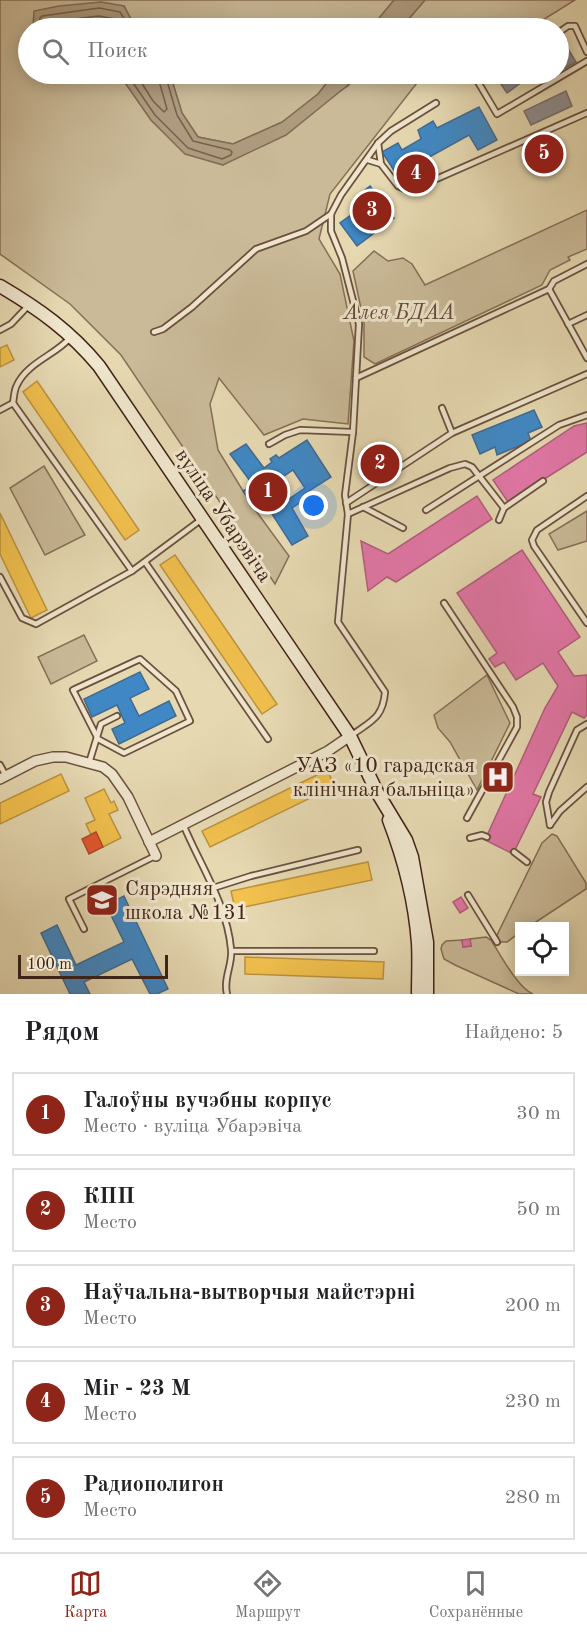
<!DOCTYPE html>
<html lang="ru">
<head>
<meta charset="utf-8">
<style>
	:root { --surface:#fff; --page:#f6f6f6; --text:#202124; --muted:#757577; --line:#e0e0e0; --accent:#8f2418 }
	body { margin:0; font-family:"Old Standard TT",serif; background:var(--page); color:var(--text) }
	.controls { position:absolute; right:18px; bottom:18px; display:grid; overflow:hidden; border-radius:0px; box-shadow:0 3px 15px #0003 }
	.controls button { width:54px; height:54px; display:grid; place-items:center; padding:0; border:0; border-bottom:2px solid var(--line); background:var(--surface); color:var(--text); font:30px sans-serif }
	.scale { position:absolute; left:18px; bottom:15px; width:150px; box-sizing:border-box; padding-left:6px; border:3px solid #412418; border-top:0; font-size:16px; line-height:21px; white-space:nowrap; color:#412418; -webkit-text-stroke:4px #efe6cd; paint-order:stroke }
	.you { position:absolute; left:314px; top:506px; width:21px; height:21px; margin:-15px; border:4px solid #fff; border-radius:50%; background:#1a73e8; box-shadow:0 0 0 9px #1a73e833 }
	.badge { display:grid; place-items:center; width:39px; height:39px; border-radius:50%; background:var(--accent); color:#fff; font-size:20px; font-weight:700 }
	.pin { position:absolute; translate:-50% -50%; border:3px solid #fff; box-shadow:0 2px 6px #0006 }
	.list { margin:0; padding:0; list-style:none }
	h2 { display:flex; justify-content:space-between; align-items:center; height:78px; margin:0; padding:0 24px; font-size:26px }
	h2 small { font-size:20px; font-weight:400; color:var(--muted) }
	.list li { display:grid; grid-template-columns:39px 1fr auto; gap:18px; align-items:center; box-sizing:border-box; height:84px; margin:0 12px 12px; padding:0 12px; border:2px solid var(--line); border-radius:0px }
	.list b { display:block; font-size:22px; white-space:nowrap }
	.list p { margin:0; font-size:20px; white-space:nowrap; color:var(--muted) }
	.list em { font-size:20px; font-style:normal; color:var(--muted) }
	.icon { flex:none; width:33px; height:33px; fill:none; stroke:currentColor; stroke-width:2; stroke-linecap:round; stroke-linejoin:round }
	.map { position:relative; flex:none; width:587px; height:994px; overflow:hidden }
	.search { position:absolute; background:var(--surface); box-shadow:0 3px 15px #0003; left:18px; right:18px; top:18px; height:66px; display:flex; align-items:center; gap:15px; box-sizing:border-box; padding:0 21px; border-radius:33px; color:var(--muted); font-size:22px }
	.sheet { height:558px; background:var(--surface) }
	nav { display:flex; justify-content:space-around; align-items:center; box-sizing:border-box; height:84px; border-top:2px solid var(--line); background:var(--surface); font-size:16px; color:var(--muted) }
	nav a { display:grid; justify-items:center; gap:3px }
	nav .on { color:var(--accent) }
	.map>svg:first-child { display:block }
	.green { fill:#caba98; stroke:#866f58; stroke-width:1.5 }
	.water { fill:#ae9b7e; stroke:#826b55; stroke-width:1.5 }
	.homes { fill:#f2c14e; stroke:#bd923e; stroke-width:1.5 }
	.shops { fill:#e4572e; stroke:#b34827; stroke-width:1.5 }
	.schools { fill:#3f88c5; stroke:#406a91; stroke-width:1.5; fill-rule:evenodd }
	.health { fill:#e377a8; stroke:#b25e7d; stroke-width:1.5 }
	.industry { fill:#8d8d92; stroke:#766e6d; stroke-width:1.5 }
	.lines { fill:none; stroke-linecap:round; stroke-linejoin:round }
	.shore { stroke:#78604b; stroke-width:1.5 }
	.service-casing { stroke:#6a513e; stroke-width:8 }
	.minor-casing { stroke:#6a513e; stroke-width:12 }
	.secondary-casing { stroke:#412418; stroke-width:15 }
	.service { stroke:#efe6cd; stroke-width:4.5 }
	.minor { stroke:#efe6cd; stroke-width:9 }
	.secondary { stroke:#efe6cd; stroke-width:12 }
	.labels { text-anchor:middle; stroke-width:6; stroke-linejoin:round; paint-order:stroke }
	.park-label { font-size:21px; font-style:italic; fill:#634a38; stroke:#efe6cd }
	.street-label { font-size:21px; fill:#412418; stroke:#efe6cd }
	.poi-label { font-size:21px; fill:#412418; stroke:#efe6cd; text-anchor:end }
</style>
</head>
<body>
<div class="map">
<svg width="587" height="994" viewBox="0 0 587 994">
	<rect width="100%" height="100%" fill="#e6d9b2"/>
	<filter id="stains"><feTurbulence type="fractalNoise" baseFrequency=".00333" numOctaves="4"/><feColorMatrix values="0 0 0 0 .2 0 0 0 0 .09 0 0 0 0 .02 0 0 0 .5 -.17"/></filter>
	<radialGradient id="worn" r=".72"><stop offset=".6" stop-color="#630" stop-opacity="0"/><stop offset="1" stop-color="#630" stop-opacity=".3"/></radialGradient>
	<g class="green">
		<polygon points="0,0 394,0 371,28 139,28 133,23 124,6 33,27 35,28 28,28 28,74 119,74 151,120 185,153 223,165 348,86 359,74 424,74 330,194 319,239 340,274 354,341 348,424 303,419 264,435 219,378 210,404 218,450 251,504 289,556 275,584 121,355 70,304 0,254"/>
		<polygon points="425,0 575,0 530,28 401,28"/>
		<polygon points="170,74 334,74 318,94 283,122 233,144 198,137 182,113"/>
		<polygon points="587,210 587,249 568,257 570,260 550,270 542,285 375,364 364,357 364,322 353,271 374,251 388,261 403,258 412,264 425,285"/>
		<polygon points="44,466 85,535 45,555 10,488"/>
		<polygon points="587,511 587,541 558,550 549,534"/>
		<polygon points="84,635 97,661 51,684 38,657"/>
		<polygon points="487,675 510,723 477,790 450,742 438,728 434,715"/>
		<polygon points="552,834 557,836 586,883 586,889 530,926 520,927 519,933 507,942 500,942 497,935 542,843"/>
		<path d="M486 937 491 940C500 954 518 988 533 994H519L455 965 444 959 441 949 442 945 446 941 462 940 463 947 471 946 470 939Z"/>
	</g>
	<g class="water">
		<polygon points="394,0 425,0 401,28 371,28"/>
		<polygon points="101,2 124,6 133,23 139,28 35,28 33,27 34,11 59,6"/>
		<polygon points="119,74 170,74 182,113 198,137 233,144 282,122 318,94 334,74 359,74 348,85 286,135 223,165 185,154 151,120"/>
	</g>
	<g class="homes">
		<polygon points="7,345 14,360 0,367 0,348"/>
		<polygon points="37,381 139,530 125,540 23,392"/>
		<polygon points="0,513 47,610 31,618 0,554"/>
		<polygon points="175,555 277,704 262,714 160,565"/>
		<polygon points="327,770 335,786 210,847 202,831"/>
		<polygon points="61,774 69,791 0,824 0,803"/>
		<polygon points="104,789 111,803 114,801 118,810 109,814 121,838 103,847 96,832 91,835 86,824 95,820 85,798"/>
		<polygon points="368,862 372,880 235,909 231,891"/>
		<polygon points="245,957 384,962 383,979 245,974"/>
	</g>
	<polygon class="shops" points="96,832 103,847 89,854 82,839"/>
	<g class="schools">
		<polygon points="479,107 497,140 478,150 469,135 397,175 382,152 398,143 402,150 421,139 418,130 433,121 437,128"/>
		<polygon points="555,140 561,155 534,168 527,153"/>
		<polygon points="370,186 394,218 357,246 340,223 366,204 359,195"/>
		<polygon points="534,410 542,427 528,433 531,441 497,455 495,447 480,454 472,435"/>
		<path d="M307 440 331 477 304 494 307 498 292 508 308 536 292 545 256 489 230 454 246 444 264 468 272 462 270 459 276 455 279 458ZM293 470 305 488 286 501 274 483Z"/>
		<polygon points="387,451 394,462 386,470 373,478 365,467"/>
		<polygon points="252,486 260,496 251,502 243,491"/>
		<polygon points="140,672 149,689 130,698 139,716 169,701 176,716 119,744 112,729 125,723 117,705 92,717 84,699"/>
		<polygon points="124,896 168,989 157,994 150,994 132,959 84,982 90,994 70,994 41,933 57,925 76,965 124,942 106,905"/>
	</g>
	<g class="health">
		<polygon points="587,423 587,452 508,502 493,480 574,426"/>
		<polygon points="477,496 492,519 396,582 387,577 368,591 361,541 388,554"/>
		<polygon points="522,550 580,637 558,652 574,676 587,675 587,715 584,718 572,712 533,794 541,797 513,854 485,840 545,708 558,686 543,663 516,680 504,662 495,667 489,659 497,653 457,593"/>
		<polygon points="461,897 468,908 460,913 453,902"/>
		<polygon points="470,939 471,946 463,947 462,940"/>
	</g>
	<g class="industry">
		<polygon points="562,39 576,62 558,72 558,41"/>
		<polygon points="494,74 512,74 519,84 507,93"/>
		<polygon points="537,74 557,74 542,82"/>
		<polygon points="566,91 572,106 531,125 524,111"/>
	</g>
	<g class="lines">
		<g class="shore">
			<polyline points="39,28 40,18 42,16 99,8 120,12 130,28"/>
			<polyline points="47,28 49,22 99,16 115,19 120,28"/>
			<polyline points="127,74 155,115 188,148 222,159 231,155 232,152 230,150 193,141 177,115 165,74"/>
			<polyline points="136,74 153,101 164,112 167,109 157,74"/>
		</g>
		<defs>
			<g id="service">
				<polyline points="558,33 568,26 575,26 587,52"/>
				<polyline points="478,82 497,114 587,61"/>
				<polyline points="378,143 381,164"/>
				<polyline points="368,160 381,164 398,186 409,191 587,113"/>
				<polyline points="426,165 434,180"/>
				<polyline points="549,289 587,358"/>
				<polyline points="568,324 587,315"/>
				<polyline points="0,330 11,324 29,305"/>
				<polyline points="154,332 163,329 192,307 256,249 306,231 331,214"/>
				<path d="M70 338C55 355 27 363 17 385 14 390 14 397 13 403L132 571"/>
				<polyline points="356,378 549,289 554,281 587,264"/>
				<polyline points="442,408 452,433"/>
				<polyline points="0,410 13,403"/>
				<polyline points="269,444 285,435 300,430 353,432"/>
				<polyline points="587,496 537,530 532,540 534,546 587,623"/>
				<polyline points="346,503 452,433 587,374"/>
				<polyline points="363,507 403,528"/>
				<polyline points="426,510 559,425 587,415"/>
				<polyline points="348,514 450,468 465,464 472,467 504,508"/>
				<polyline points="499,520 504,508 543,481"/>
				<polyline points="145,562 268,739"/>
				<polyline points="0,577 22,618 36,624 132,571 202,519"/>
				<polyline points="444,603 513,707 517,717 517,727 467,818"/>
				<polygon points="140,659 176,691 190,721 124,753 98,739 73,690"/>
				<path d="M352 735C371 721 383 718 385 692L338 622 348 514 345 495 353 432 359 324 342 258 331 231V214L341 195 378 143 391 131 436 103"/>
				<polyline points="89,763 101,724 117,716"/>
				<polyline points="0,765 6,776"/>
				<path d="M183 824C200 865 227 904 231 949 233 964 223 978 227 994"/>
				<polyline points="550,825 546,802 549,792 577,730 587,724"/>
				<polyline points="550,825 560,811 587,787"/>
				<polyline points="470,838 482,835 487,837"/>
				<polyline points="514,852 527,862"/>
				<polyline points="213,888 251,876 358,850"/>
				<polyline points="468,895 497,942"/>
				<polyline points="84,929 69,899 155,856"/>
				<polyline points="232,951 374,951"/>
			</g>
			<g id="minor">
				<polyline points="0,779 35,761 53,757 66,757 103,767 112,774 128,797 156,856"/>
				<polyline points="149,842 328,751 350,736"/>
			</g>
			<g id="secondary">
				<path d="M0 286C39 309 70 331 99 366L350 736 377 792 406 840 412 857 427 942V994"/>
				<path d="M389 820C404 859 415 902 418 943 419 960 418 977 418 994"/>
			</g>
		</defs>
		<use href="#service" class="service-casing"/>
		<use href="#minor" class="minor-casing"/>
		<use href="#secondary" class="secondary-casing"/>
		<use href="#service" class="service"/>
		<use href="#minor" class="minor"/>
		<use href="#secondary" class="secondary"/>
	</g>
	<defs>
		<symbol id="hospital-square" viewBox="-11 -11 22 22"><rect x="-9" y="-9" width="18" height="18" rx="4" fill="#8f2418" stroke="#efe6cd"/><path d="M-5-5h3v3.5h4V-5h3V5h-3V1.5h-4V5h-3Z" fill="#fff"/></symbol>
		<symbol id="school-square" viewBox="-11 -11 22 22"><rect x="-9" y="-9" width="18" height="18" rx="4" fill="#8f2418" stroke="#efe6cd"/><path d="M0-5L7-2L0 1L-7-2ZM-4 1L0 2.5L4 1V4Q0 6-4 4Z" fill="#fff"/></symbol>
	</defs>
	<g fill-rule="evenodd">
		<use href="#hospital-square" x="479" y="758" width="38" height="38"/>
		<use href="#school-square" x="83" y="881" width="38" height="38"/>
	</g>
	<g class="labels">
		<g class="park-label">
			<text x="399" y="319">Алея БДАА</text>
		</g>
		<g class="street-label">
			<text transform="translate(224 515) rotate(56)" y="7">вуліца Убарэвіча</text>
		</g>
		<g class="poi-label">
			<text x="475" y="772">УАЗ «10 гарадская<tspan x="475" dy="24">клінічная бальніца»</tspan></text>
			<text x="125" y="895" text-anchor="start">Сярэдняя<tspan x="125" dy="24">школа №131</tspan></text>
		</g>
	</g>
	<rect width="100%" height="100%" filter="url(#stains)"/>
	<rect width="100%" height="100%" fill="url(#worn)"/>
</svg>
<div class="controls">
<button><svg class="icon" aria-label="locate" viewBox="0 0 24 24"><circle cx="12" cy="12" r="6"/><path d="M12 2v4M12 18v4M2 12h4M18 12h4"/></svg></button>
</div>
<div class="scale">100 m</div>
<div class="you"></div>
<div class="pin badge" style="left:268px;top:492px">1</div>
<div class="pin badge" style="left:380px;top:464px">2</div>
<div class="pin badge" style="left:372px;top:211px">3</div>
<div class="pin badge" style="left:416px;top:174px">4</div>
<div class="pin badge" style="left:544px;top:154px">5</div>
<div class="search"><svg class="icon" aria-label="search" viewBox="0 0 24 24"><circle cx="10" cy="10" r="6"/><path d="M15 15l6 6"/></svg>Поиск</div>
</div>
<section class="sheet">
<h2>Рядом<small>Найдено: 5</small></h2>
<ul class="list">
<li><span class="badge">1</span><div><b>Галоўны вучэбны корпус</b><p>Место · вуліца Убарэвіча</p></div><em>30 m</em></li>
<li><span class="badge">2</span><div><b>КПП</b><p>Место</p></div><em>50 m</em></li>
<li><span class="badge">3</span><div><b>Наўчальна-вытворчыя майстэрні</b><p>Место</p></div><em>200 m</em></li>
<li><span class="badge">4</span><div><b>Міг - 23 М</b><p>Место</p></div><em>230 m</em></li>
<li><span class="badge">5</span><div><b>Радиополигон</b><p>Место</p></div><em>280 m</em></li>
</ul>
</section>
<nav>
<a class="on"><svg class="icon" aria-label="map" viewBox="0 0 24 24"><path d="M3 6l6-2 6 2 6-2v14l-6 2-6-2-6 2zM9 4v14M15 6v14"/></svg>Карта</a>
<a><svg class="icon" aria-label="directions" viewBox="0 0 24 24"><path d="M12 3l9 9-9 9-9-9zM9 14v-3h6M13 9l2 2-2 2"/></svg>Маршрут</a>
<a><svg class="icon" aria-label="saved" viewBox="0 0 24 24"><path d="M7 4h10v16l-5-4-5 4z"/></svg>Сохранённые</a>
</nav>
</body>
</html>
